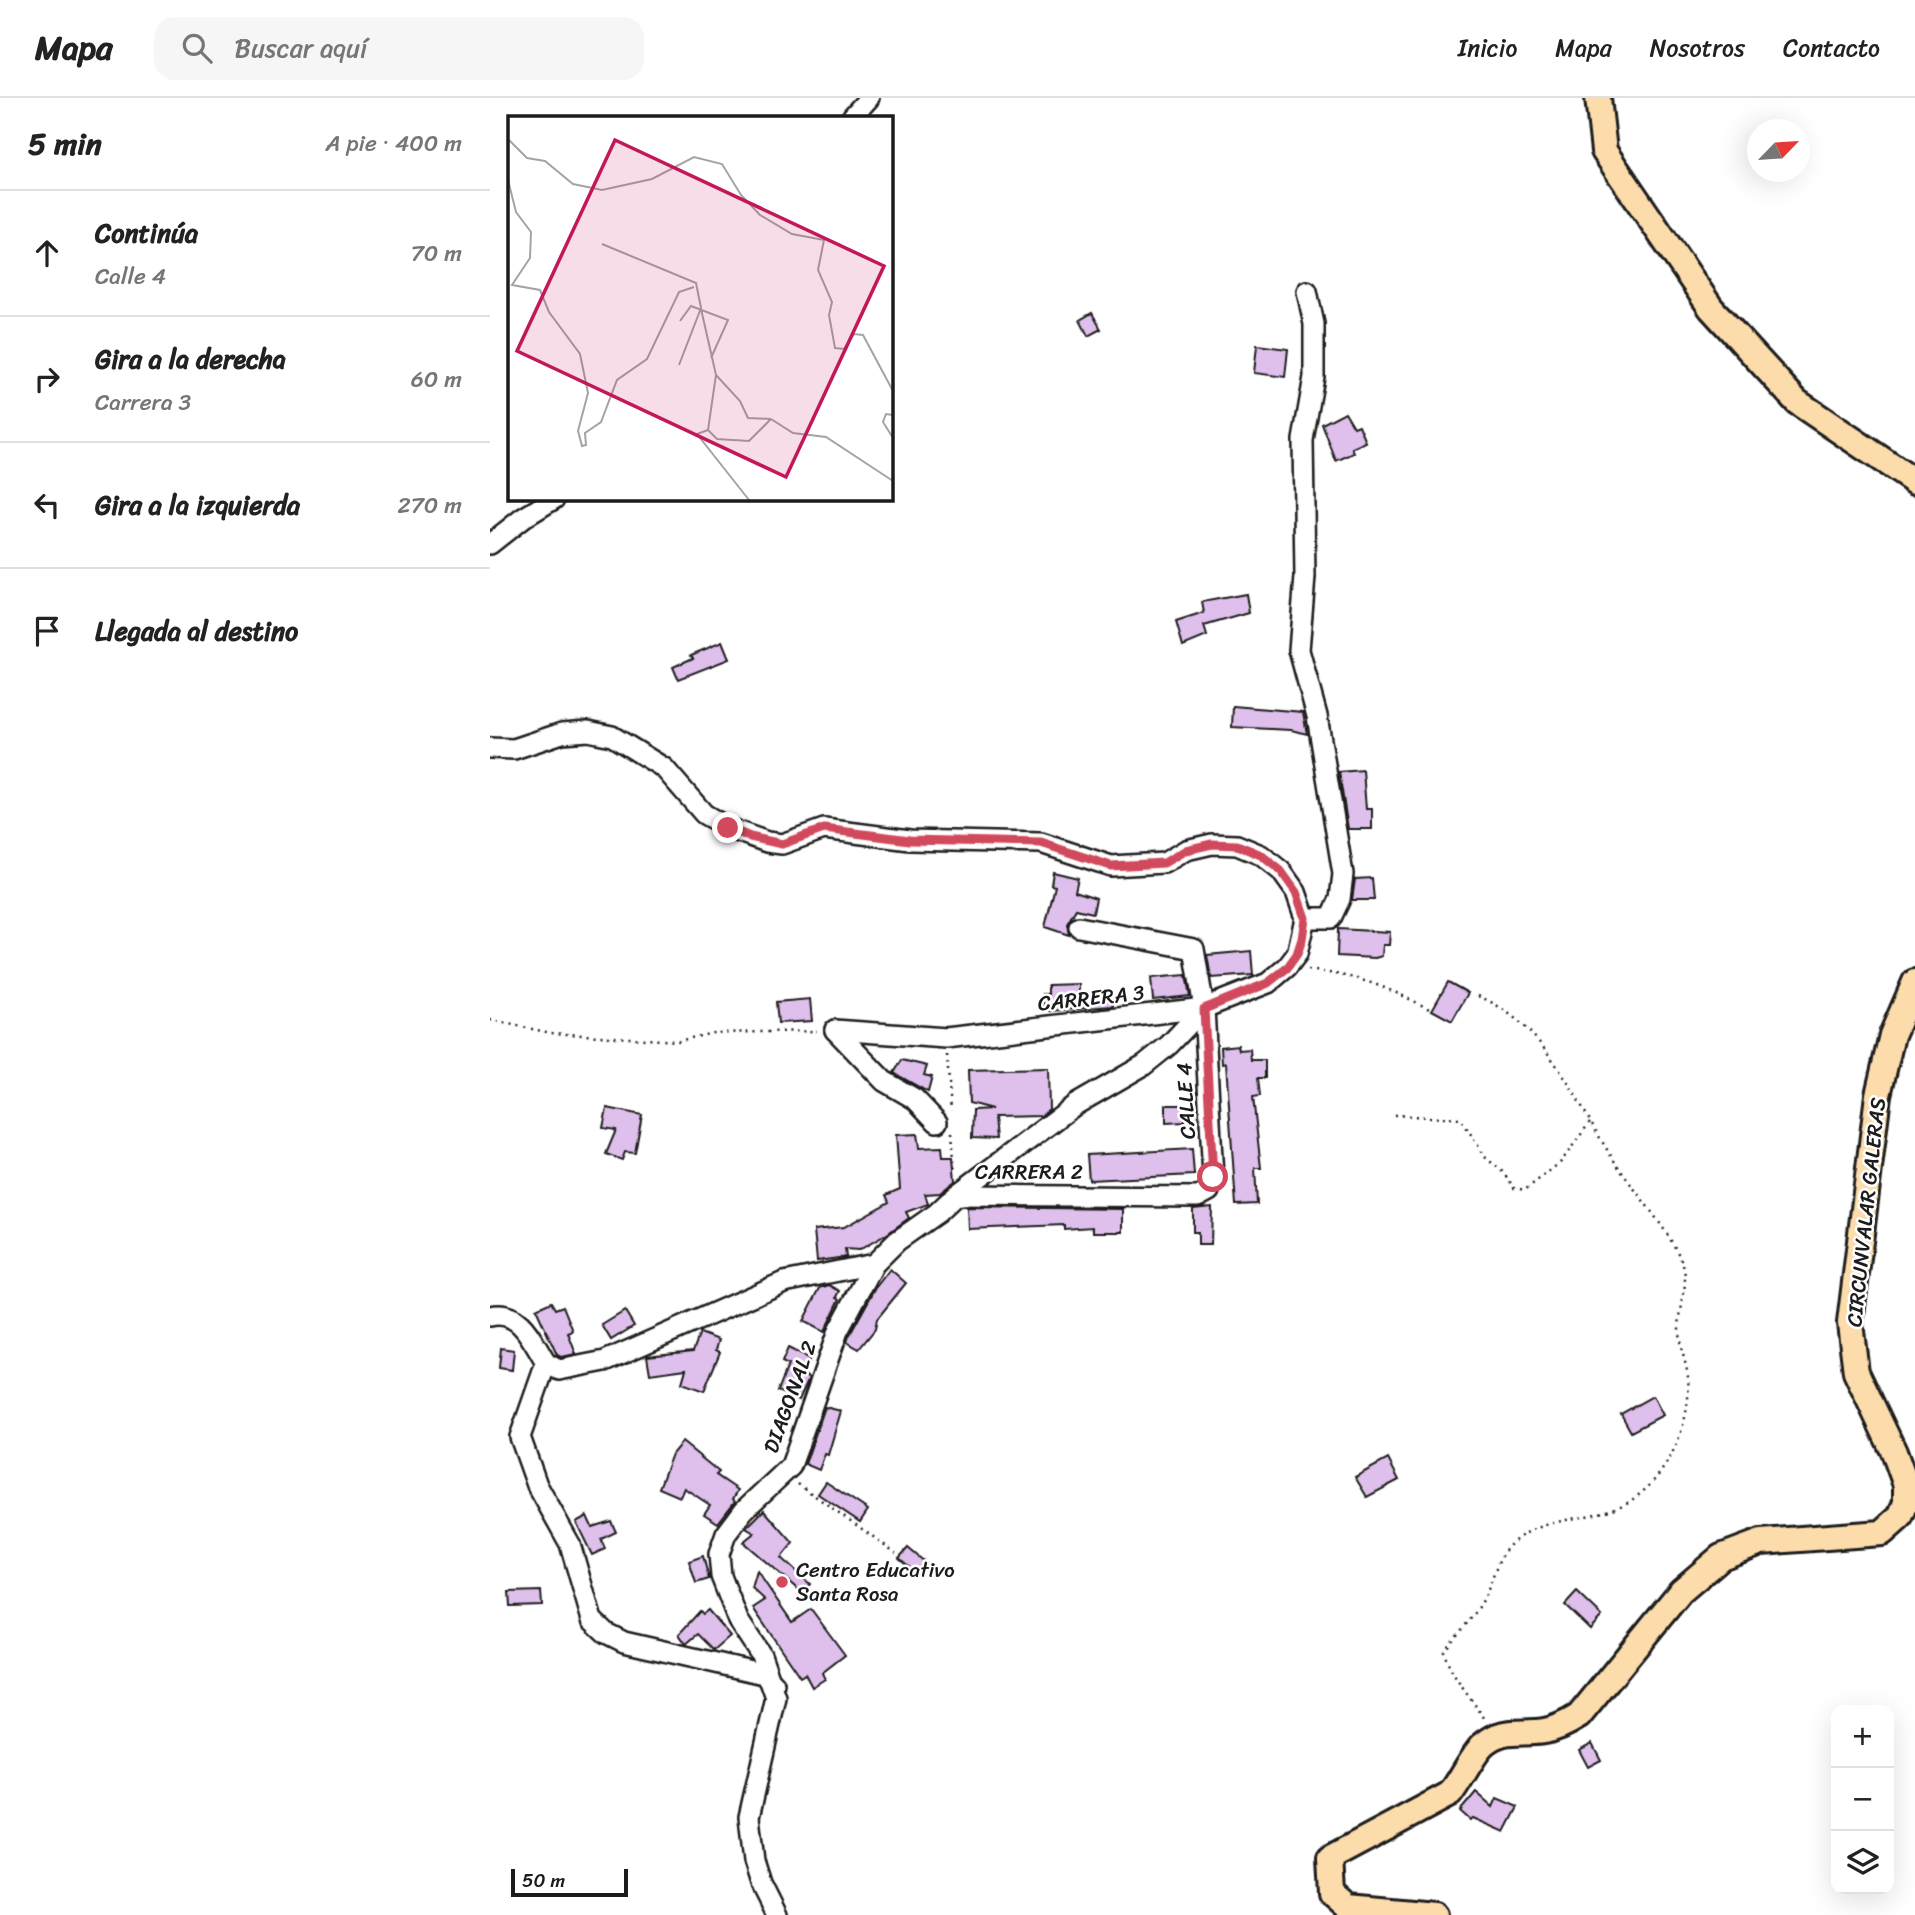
<!DOCTYPE html>
<html lang="es">
<head>
<meta charset="utf-8">
<style>
	:root { --surface:#fff; --page:#f6f6f6; --text:#222; --muted:#767676; --line:#e0e0e0 }
	body { margin:0; font-family:Sriracha,sans-serif; background:var(--page); color:var(--text) }
	.controls { position:absolute; right:21px; bottom:21px; display:grid; overflow:hidden; border-radius:14px; box-shadow:0 7px 28px #0002 }
	.controls button { width:63px; height:63px; display:grid; place-items:center; padding:0; border:0; border-bottom:2px solid var(--line); background:var(--surface); color:var(--text); font:35px sans-serif }
	.compass { position:absolute; left:1257px; top:21px; width:63px; height:63px; border-radius:50%; background:var(--surface); box-shadow:0 7px 28px #0002; rotate:65deg }
	.scale { position:absolute; left:21px; bottom:18px; width:117px; box-sizing:border-box; padding-left:7px; border:4px solid #1c1c1c; border-top:0; font-size:19px; line-height:24px; white-space:nowrap; color:#1c1c1c; -webkit-text-stroke:5px #fff; paint-order:stroke }
	.stop { position:absolute; width:21px; height:21px; margin:-16px; border:5px solid #d1495b; border-radius:50%; background:#fff }
	.stop.end { background:#d1495b; border-color:#fff; box-shadow:0 2px 7px #0008 }
	.list { margin:0; padding:0; list-style:none }
	h2 { display:flex; justify-content:space-between; align-items:center; height:91px; margin:0; padding:0 28px; font-size:30px }
	h2 small { font-size:23px; font-weight:400; color:var(--muted) }
	.list li { display:grid; grid-template-columns:46px 1fr auto; gap:21px; align-items:center; box-sizing:border-box; height:126px; padding:0 28px; border-top:2px solid var(--line) }
	.list b { display:block; font-size:26px; white-space:nowrap }
	.list p { margin:0; font-size:23px; white-space:nowrap; color:var(--muted) }
	.list em { font-size:23px; font-style:normal; color:var(--muted) }
	.icon { flex:none; width:38px; height:38px; fill:none; stroke:currentColor; stroke-width:2; stroke-linecap:round; stroke-linejoin:round }
	.map { position:relative; flex:none; width:1425px; height:1817px; overflow:hidden }
	header { display:flex; align-items:center; gap:42px; box-sizing:border-box; height:98px; padding:0 35px; background:var(--surface); border-bottom:2px solid var(--line) }
	header strong { font-size:33px }
	nav { display:flex; gap:38px; margin-inline-start:auto; font-size:24px }
	.search { width:490px; height:63px; background:var(--page); display:flex; align-items:center; gap:18px; box-sizing:border-box; padding:0 24px; border-radius:21px; color:var(--muted); font-size:26px }
	main { display:flex }
	aside { flex:1; background:var(--surface) }
	.map>svg:first-child { display:block }
	.building { fill:#dfbfec; stroke:#1c1c1c; stroke-width:2 }
	.lines { fill:none; stroke-linecap:round; stroke-linejoin:round }
	.minor-casing { stroke:#1c1c1c; stroke-width:24 }
	.major-casing { stroke:#1c1c1c; stroke-width:30 }
	.path { stroke:#1c1c1c; stroke-width:2.5; stroke-dasharray:2 5; stroke-linecap:butt }
	.minor { stroke:#fff; stroke-width:19 }
	.major { stroke:#fddcac; stroke-width:24 }
	.route { stroke:#d1495b; stroke-width:9 }
	.poi-dot { fill:#d1495b; stroke:#fff; stroke-width:2.5 }
	.labels { text-anchor:middle; stroke-width:5; stroke-linejoin:round; paint-order:stroke }
	.street-label { font-size:21px; fill:#1c1c1c; stroke:#fff }
	.poi-label { font-size:21px; fill:#1c1c1c; stroke:#fff; text-anchor:start }
	.inset-road { fill:none; stroke:#a4a4a4; stroke-width:2 }
	.view { fill:#c2185b; fill-opacity:0.15; stroke:#c2185b; stroke-width:3.5 }
	.inset-edge { fill:none; stroke:#1c1c1c; stroke-width:3.5 }
</style>
</head>
<body>
<header>
<strong>Mapa</strong>
<div class="search"><svg class="icon" aria-label="search" viewBox="0 0 24 24"><circle cx="10" cy="10" r="6"/><path d="M15 15l6 6"/></svg>Buscar aquí</div>
<nav><a>Inicio</a><a>Mapa</a><a>Nosotros</a><a>Contacto</a></nav>
</header>
<main>
<aside>
<h2>5 min<small>A pie · 400 m</small></h2>
<ul class="list">
<li><svg class="icon" aria-label="ahead" viewBox="0 0 24 24"><path d="M12 20V5M6 11l6-6 6 6"/></svg><div><b>Continúa</b><p>Calle 4</p></div><em>70 m</em></li>
<li><svg class="icon" aria-label="right" viewBox="0 0 24 24"><path d="M7 20v-9h11M14 6l5 5-5 5"/></svg><div><b>Gira a la derecha</b><p>Carrera 3</p></div><em>60 m</em></li>
<li><svg class="icon" aria-label="left" viewBox="0 0 24 24"><path d="M17 20v-9H6M10 6l-5 5 5 5"/></svg><div><b>Gira a la izquierda</b></div><em>270 m</em></li>
<li><svg class="icon" aria-label="arrive" viewBox="0 0 24 24"><path d="M6 21V4h12l-3 4 3 4H6"/></svg><div><b>Llegada al destino</b></div></li>
</ul>
</aside>
<div class="map">
<svg width="1425" height="1817" viewBox="0 0 1425 1817">
	<rect width="100%" height="100%" fill="#fff"/>
	<filter id="ink" filterUnits="userSpaceOnUse"><feTurbulence type="fractalNoise" baseFrequency=".0143" numOctaves="2"/><feDisplacementMap in="SourceGraphic" scale="14" xChannelSelector="R" yChannelSelector="G"/><feConvolveMatrix kernelMatrix="1 2 1 2 8 2 1 2 1" color-interpolation-filters="sRGB"/></filter>
	<g filter="url(#ink)">
		<g class="building">
			<polygon points="602,215 611,231 598,238 590,222"/>
			<polygon points="767,247 798,251 795,279 764,275"/>
			<polygon points="855,314 864,329 869,327 876,344 862,350 864,355 846,363 832,326"/>
			<polygon points="756,496 759,515 714,528 717,538 693,548 686,524 714,515 712,504"/>
			<polygon points="232,544 239,561 188,581 183,569 203,560 201,557"/>
			<polygon points="743,608 813,614 817,636 801,632 742,629"/>
			<polygon points="873,672 876,711 882,711 882,731 858,731 849,674"/>
			<polygon points="563,774 588,780 585,793 606,800 603,815 586,811 577,826 579,837 555,829 565,788 561,787"/>
			<polygon points="882,780 884,802 862,802 865,781"/>
			<polygon points="848,831 900,834 899,847 893,847 892,858 885,860 847,858"/>
			<polygon points="761,853 763,877 721,880 717,857"/>
			<polygon points="696,877 700,898 663,902 661,880"/>
			<polygon points="958,884 978,895 962,923 942,912"/>
			<polygon points="589,886 589,899 607,899 607,903 622,902 623,908 560,913 560,910 553,910 553,896 558,896 558,887"/>
			<polygon points="320,901 322,923 288,925 286,904"/>
			<polygon points="748,947 749,952 760,951 761,962 775,962 775,980 768,980 770,998 763,999 771,1070 765,1070 767,1106 746,1107 736,965 732,966 731,949"/>
			<polygon points="412,962 437,968 434,977 442,979 438,994 404,975"/>
			<polygon points="558,970 559,1011 551,1018 504,1019 506,1041 482,1040 483,1012 502,1011 479,1005 478,972"/>
			<polygon points="676,1007 695,1007 695,1024 676,1025"/>
			<polygon points="117,1010 152,1017 145,1055 135,1054 132,1062 116,1056 126,1032 113,1030"/>
			<polygon points="427,1036 429,1050 452,1049 453,1059 463,1059 465,1083 450,1095 435,1096 438,1106 416,1114 419,1120 397,1136 369,1152 355,1151 356,1159 327,1163 324,1132 354,1129 399,1104 396,1097 410,1091 406,1037"/>
			<polygon points="702,1051 704,1077 599,1082 597,1057"/>
			<polygon points="477,1109 633,1111 633,1134 603,1134 603,1129 574,1131 574,1127 478,1131"/>
			<polygon points="722,1109 721,1147 708,1147 708,1134 703,1134 703,1111"/>
			<polygon points="400,1171 416,1185 387,1221 385,1231 369,1251 357,1244 359,1238 386,1189"/>
			<polygon points="339,1187 350,1193 347,1199 350,1201 334,1234 313,1223 330,1190"/>
			<polygon points="61,1204 65,1211 73,1208 83,1233 78,1235 86,1256 71,1259 67,1257 46,1211"/>
			<polygon points="135,1213 144,1228 121,1242 112,1227"/>
			<polygon points="210,1235 229,1242 226,1252 230,1254 214,1293 192,1285 196,1271 160,1276 157,1258 203,1253"/>
			<polygon points="11,1250 24,1252 22,1272 9,1270"/>
			<polygon points="298,1250 320,1261 312,1276 319,1280 309,1302 288,1293 298,1267 292,1264"/>
			<polygon points="1163,1298 1173,1317 1141,1334 1131,1316"/>
			<polygon points="335,1309 351,1313 338,1357 335,1356 329,1372 315,1366"/>
			<polygon points="192,1344 229,1374 226,1377 248,1392 243,1401 245,1403 228,1425 214,1416 220,1407 194,1390 190,1399 169,1390 182,1356"/>
			<polygon points="898,1361 909,1382 877,1399 865,1379"/>
			<polygon points="336,1384 378,1412 370,1424 328,1396"/>
			<polygon points="274,1412 303,1445 291,1460 320,1486 312,1495 253,1444 264,1435 256,1430"/>
			<polygon points="97,1418 102,1429 121,1423 126,1434 111,1441 115,1451 102,1457 86,1424"/>
			<polygon points="418,1450 436,1465 427,1475 409,1460"/>
			<polygon points="213,1458 219,1481 206,1485 199,1463"/>
			<polygon points="267,1473 302,1524 321,1511 355,1557 332,1575 335,1581 322,1589 315,1576 310,1579 263,1510 275,1502 262,1490"/>
			<polygon points="51,1493 52,1507 20,1508 19,1494"/>
			<polygon points="1087,1494 1112,1518 1100,1531 1075,1507"/>
			<polygon points="218,1512 240,1538 224,1552 208,1536 196,1546 189,1536 210,1513 213,1516"/>
			<polygon points="1102,1645 1111,1662 1098,1669 1089,1652"/>
			<polygon points="986,1694 1003,1709 1007,1700 1028,1709 1015,1734 983,1720 980,1722 970,1713"/>
		</g>
		<g class="lines">
			<defs>
				<g id="minor">
					<polyline points="362,19 379,0"/>
					<polyline points="0,446 33,420 64,401"/>
					<polyline points="0,650 24,651 72,635 98,633 122,638 174,670 214,716 238,730 277,744 292,746 334,731 420,742 551,745 621,768 674,765 696,752 722,746 747,747 771,757 791,773 806,794 815,820 807,856 797,869 778,885 714,910 456,940 345,932"/>
					<polyline points="815,820 841,820 850,801 853,776 827,618 809,552 815,479 813,342 824,279 824,226 817,193"/>
					<polyline points="345,932 394,983 425,1001 447,1024"/>
					<polyline points="466,1097 708,1099 719,1093 723,1079 714,910 704,851 589,829"/>
					<path d="M0 1218C31 1211 42 1243 56 1265L30 1339 47 1387 80 1446 102 1522 116 1535 134 1544 274 1576 284 1586"/>
					<polyline points="56,1265 69,1272 115,1263 294,1184 384,1166"/>
					<polyline points="287,1817 271,1785 264,1763 259,1719 286,1600 271,1557 248,1522 231,1478 229,1456 236,1436 254,1412 301,1368 348,1233 384,1166 407,1143 447,1115 466,1097 585,1007 654,967 679,947 714,910"/>
				</g>
				<g id="major">
					<polyline points="1108,0 1114,53 1221,210 1307,304 1425,384"/>
					<path d="M944 1817 858 1809 842 1795 840 1760 960 1696C971 1682 983 1656 993 1647 1014 1629 1031 1637 1054 1633 1067 1631 1078 1625 1089 1618L1191 1493 1231 1459 1271 1444 1392 1435 1410 1419 1416 1405V1387L1404 1354 1366 1274 1360 1225 1388 997 1402 937 1425 884"/>
				</g>
			</defs>
			<use href="#minor" class="minor-casing"/>
			<use href="#major" class="major-casing"/>
			<g class="path">
				<path d="M818 872C869 878 896 888 941 912"/>
				<path d="M988 898C1059 927 1087 1008 1127 1067 1148 1098 1177 1129 1192 1164 1200 1184 1189 1211 1189 1232 1189 1248 1196 1263 1198 1279 1202 1324 1179 1379 1140 1403 1103 1425 1053 1416 1021 1446 1006 1460 1003 1485 993 1502 983 1521 967 1536 954 1553 960 1579 982 1600 996 1623"/>
				<polyline points="0,922 61,935 188,943 223,935 327,933"/>
				<polyline points="457,957 461,1013"/>
				<polyline points="904,1017 971,1021 996,1060 1014,1075 1024,1090 1035,1092 1071,1064 1100,1024"/>
				<polyline points="462,1034 465,1076"/>
				<polyline points="308,1386 406,1455"/>
			</g>
			<use href="#minor" class="minor"/>
			<use href="#major" class="major"/>
		</g>
	</g>
	<g class="lines" filter="url(#ink)">
		<polyline class="route" points="238,730 260,739 292,746 334,731 420,742 551,745 621,768 674,765 696,752 722,746 747,747 771,757 791,773 806,794 815,820 812,841 807,856 797,870 778,885 714,911 723,1079"/>
	</g>
	<circle class="poi-dot" cx="292" cy="1484" r="7"/>
	<g class="labels">
		<g class="street-label">
			<text transform="translate(601 900) rotate(-6)" y="7">CARRERA 3</text>
			<text transform="translate(696 1003) rotate(-93)" y="7">CALLE 4</text>
			<text x="539" y="1081">CARRERA 2</text>
			<text transform="translate(1376 1114) rotate(-84)" y="7">CIRCUNVALAR GALERAS</text>
			<text transform="translate(300 1299) rotate(-70)" y="7">DIAGONAL 2</text>
		</g>
		<g class="poi-label">
			<text x="306" y="1479">Centro Educativo<tspan x="306" dy="24">Santa Rosa</tspan></text>
		</g>
	</g>
	<g transform="translate(18 18)">
		<rect width="385" height="385" fill="#fff"/>
		<path class="inset-road" d="M0 23 19 42 37 45 65 68 94 74 144 63 186 41 214 48 233 79 252 99 284 118 316 124 310 154 324 186 321 199 327 232 336 233 346 218 355 219 385 275M0 64 8 96 23 116 22 142 4 169 32 174 41 196 72 238 80 277 70 315 74 330 78 329 77 317 93 306 109 264 139 243 171 176 186 171M94 128 188 167 193 192 171 249M193 193 208 259 232 285 240 302 263 303M172 205 183 190 220 204 203 242M385 299 378 298 375 306 385 322M263 303 285 317 318 321 385 365M200 314 208 259M241 384 189 318 200 314 209 323 241 325 263 303"/>
		<path class="view" d="M107 24 376 150 278 361 9 235Z"/>
		<rect width="385" height="385" class="inset-edge"/>
	</g>
</svg>
<div class="controls">
<button>+</button>
<button>−</button>
<button><svg class="icon" aria-label="layers" viewBox="0 0 24 24"><path d="M12 4l9 5-9 5-9-5zM3 14l9 5 9-5"/></svg></button>
</div>
<svg class="compass" viewBox="-18 -18 36 36"><path d="M0-13l5 13h-10z" fill="#e53935"/><path d="M0 13l5-13h-10z" fill="#767676"/></svg>
<div class="scale">50 m</div>
<div class="stop" style="left:723px;top:1079px"></div>
<div class="stop end" style="left:238px;top:730px"></div>
</div>
</main>
</body>
</html>
